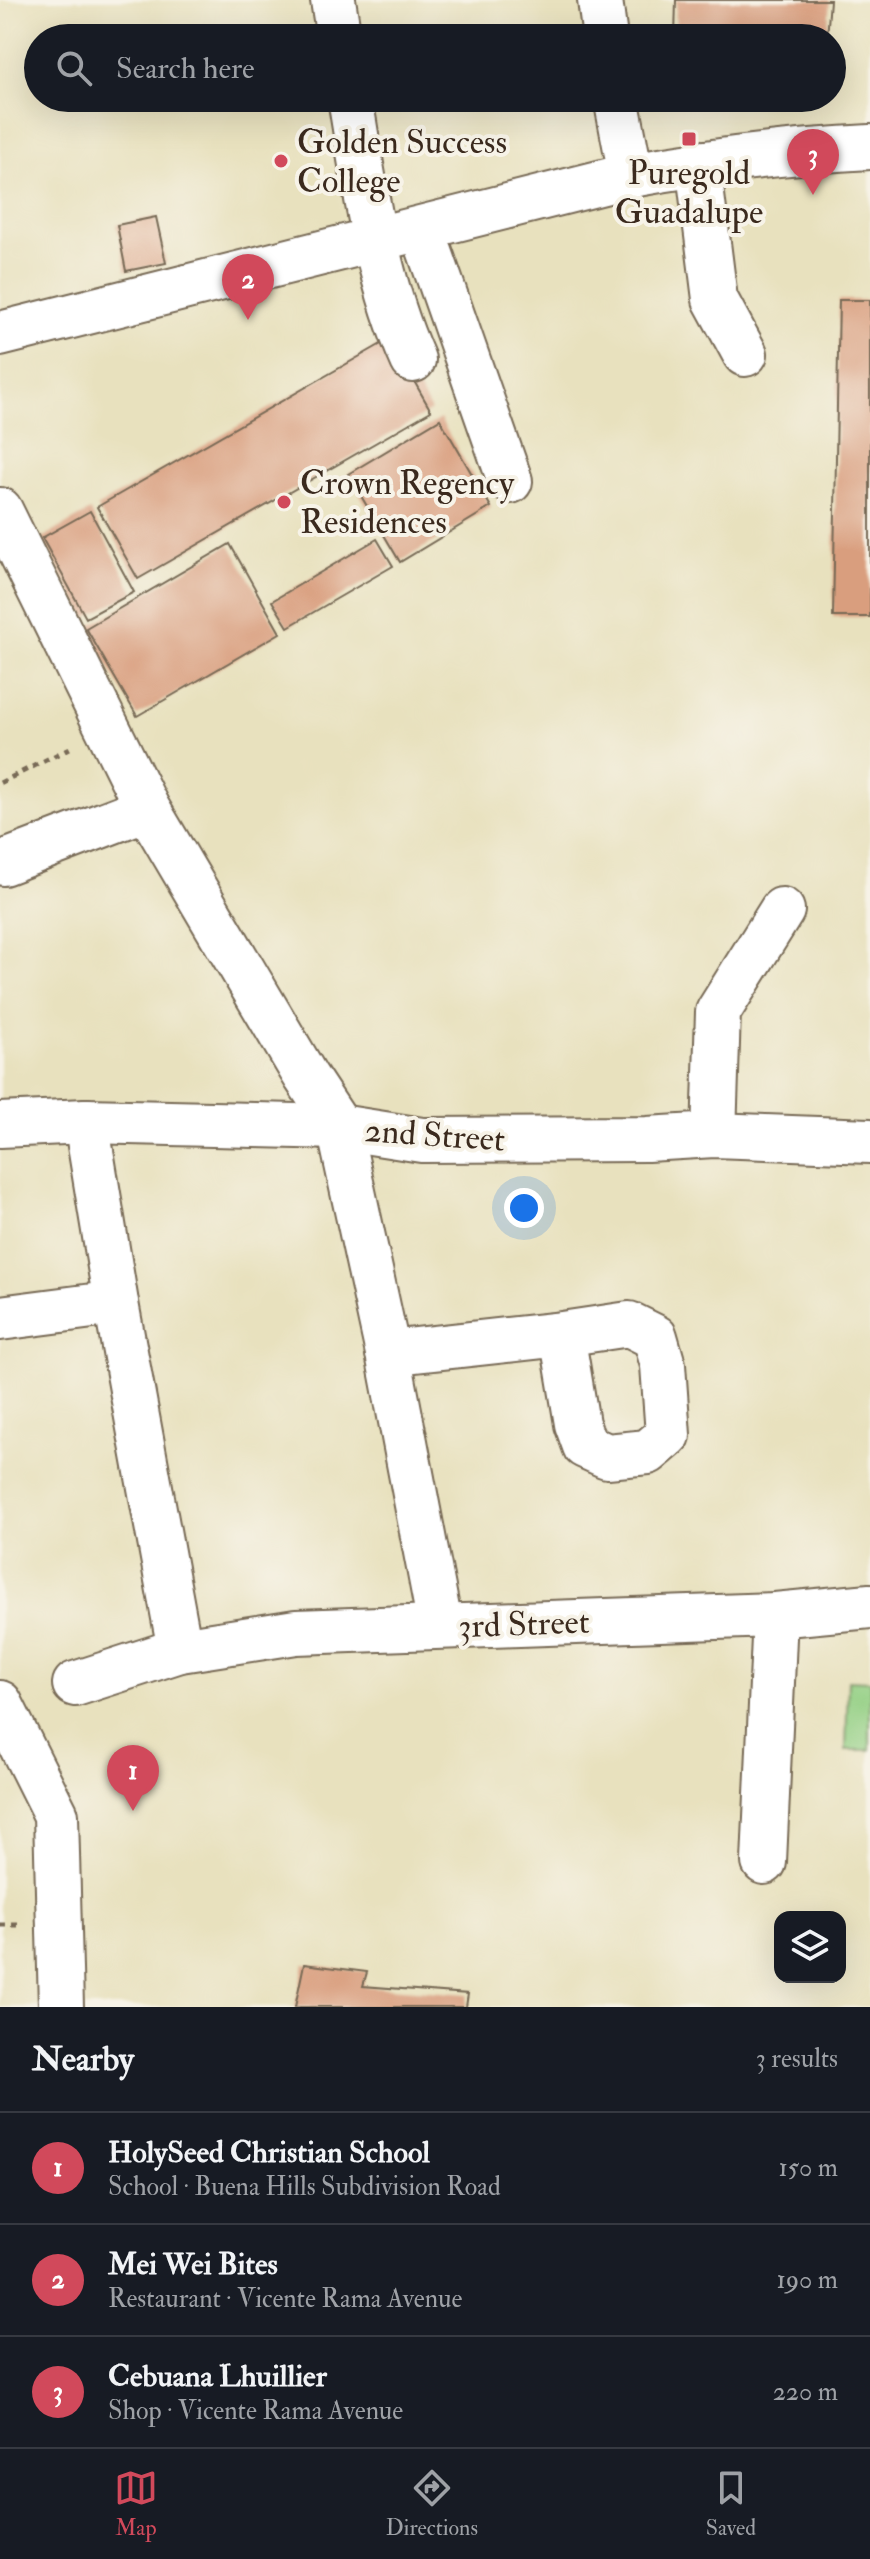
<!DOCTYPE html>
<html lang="en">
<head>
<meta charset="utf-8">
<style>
	:root { --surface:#171b24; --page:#20242c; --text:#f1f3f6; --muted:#9ea1a6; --line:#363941; --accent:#d1495b }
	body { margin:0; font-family:"IM FELL Double Pica",serif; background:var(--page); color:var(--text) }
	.controls { position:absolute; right:24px; bottom:24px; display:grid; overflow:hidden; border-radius:16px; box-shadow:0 8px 32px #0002 }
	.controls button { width:72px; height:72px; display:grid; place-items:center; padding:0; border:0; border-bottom:2px solid var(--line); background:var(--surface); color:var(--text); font:40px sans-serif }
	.you { position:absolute; left:524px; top:1208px; width:28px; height:28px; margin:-20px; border:6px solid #fff; border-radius:50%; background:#1a73e8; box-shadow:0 0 0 12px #1a73e833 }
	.badge { display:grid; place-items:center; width:52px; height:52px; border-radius:50%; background:var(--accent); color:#fff; font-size:26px; font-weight:700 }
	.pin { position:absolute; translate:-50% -66px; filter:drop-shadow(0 2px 4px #0008) }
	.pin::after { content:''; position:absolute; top:42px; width:28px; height:24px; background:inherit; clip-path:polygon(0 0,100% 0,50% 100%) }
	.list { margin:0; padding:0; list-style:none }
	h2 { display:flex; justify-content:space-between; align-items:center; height:104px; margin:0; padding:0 32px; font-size:34px }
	h2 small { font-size:26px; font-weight:400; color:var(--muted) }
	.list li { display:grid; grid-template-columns:52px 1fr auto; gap:24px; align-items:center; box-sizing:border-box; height:112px; padding:0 32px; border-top:2px solid var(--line) }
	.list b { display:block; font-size:30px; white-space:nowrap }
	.list p { margin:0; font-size:26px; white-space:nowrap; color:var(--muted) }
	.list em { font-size:26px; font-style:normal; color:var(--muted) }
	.icon { flex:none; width:44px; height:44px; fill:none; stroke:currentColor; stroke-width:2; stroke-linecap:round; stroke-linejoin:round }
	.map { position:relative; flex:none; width:870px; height:2007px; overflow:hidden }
	.search { position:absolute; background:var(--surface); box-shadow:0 8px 32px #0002; left:24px; right:24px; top:24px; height:88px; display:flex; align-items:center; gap:20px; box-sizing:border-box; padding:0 28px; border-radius:44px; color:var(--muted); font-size:30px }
	.sheet { height:440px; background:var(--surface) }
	nav { display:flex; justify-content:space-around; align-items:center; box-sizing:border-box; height:112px; border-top:2px solid var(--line); background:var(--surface); font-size:22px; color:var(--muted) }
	nav a { display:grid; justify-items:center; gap:4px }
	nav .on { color:var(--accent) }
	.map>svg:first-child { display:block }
	.green { fill:#94d085; stroke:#687d52; stroke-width:2 }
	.building { fill:#d99e7e }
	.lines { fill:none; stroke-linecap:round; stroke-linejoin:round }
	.minor-casing { stroke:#786a56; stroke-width:48 }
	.major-casing { stroke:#786a56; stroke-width:48 }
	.path { stroke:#786a56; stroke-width:5; stroke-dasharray:6 6; stroke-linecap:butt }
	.minor { stroke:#fff; stroke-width:44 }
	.major { stroke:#fff; stroke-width:44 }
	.poi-dot { fill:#d1495b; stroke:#f7f3e8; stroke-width:3 }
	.labels { text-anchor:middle; stroke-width:8; stroke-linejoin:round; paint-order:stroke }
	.poi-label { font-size:34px; fill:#3b2a1e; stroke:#f7f3e8; text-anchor:start }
	.street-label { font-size:34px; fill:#3b2a1e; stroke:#f7f3e8 }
</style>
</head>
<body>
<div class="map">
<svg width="870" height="2007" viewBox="0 0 870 2007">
	<rect width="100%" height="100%" fill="#f7f3e8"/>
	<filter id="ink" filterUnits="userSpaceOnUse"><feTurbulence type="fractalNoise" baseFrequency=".0125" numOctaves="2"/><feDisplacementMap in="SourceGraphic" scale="16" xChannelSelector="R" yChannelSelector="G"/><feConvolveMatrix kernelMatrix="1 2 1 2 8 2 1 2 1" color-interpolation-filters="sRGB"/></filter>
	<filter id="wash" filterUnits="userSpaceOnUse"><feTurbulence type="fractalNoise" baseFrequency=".006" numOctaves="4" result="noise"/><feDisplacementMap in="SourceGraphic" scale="32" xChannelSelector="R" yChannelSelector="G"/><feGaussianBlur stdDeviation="1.8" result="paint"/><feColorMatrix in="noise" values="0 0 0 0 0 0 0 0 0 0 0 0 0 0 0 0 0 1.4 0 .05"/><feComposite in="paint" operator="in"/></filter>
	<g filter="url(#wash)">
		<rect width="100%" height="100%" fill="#e8e1be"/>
		<polygon class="green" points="848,1680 870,1681 870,1750 846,1750"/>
		<g id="blocks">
			<g class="building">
				<polygon points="676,0 830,0 827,38 675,38"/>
				<polygon points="673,98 732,98 732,100 673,104"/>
				<polygon points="156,217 166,263 126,271 117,225"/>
				<polygon points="839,300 870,300 870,617 833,617"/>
				<polygon points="390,339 431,411 138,579 97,507"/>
				<polygon points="440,419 491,507 400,562 348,474"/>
				<polygon points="90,511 134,592 86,618 42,538"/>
				<polygon points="377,539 393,566 288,627 272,601"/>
				<polygon points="230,544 280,633 137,716 86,628"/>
				<polygon points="304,1964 367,1972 363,1986 468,1994 466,2007 295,2007"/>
			</g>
		</g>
	</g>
	<g filter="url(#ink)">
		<use href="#blocks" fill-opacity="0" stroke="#786a56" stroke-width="2"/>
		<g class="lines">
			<defs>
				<g id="minor">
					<polyline points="333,0 339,38"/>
					<polyline points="600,0 605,38"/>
					<path d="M350 98C365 187 376 277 413 360"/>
					<polyline points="616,98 631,175"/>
					<polyline points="698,163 715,299 745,354"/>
					<polyline points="422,229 510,481"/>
					<polyline points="0,510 147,808 306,1077 339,1127 388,1353 440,1625"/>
					<polyline points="3,863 147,808"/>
					<polyline points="86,1121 116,1303 180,1650"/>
					<polyline points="0,1125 86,1121 339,1127 422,1140 647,1139 714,1135 870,1141"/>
					<polyline points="714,1135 718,1012 782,910"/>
					<polyline points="0,1318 116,1303"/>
					<polyline points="388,1353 562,1334 629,1324 655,1337 663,1365 668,1435 648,1452 607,1456 585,1446 577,1424 562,1334"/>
					<polyline points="75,1684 180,1650 296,1632 775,1615 870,1606"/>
					<polyline points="0,1703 56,1815 61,2007"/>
					<polyline points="764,1862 775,1615"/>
				</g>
				<path id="major" d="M0 334 631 175C710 161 790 151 870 147"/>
			</defs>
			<use href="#minor" class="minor-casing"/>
			<use href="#major" class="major-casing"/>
			<g class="path">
				<polyline points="0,783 74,746"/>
				<polyline points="0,1925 23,1925"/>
			</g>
			<use href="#minor" class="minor"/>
			<use href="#major" class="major"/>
		</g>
	</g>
	<g class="poi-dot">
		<rect x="681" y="131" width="16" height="16" rx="4"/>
		<circle cx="281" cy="161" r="8"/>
		<circle cx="284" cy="502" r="8"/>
	</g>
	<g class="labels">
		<g class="poi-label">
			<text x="297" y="153">Golden Success<tspan x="297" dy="39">College</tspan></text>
			<text x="689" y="184" text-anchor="middle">Puregold<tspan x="689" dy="39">Guadalupe</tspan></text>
			<text x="300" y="494">Crown Regency<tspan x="300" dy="39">Residences</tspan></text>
		</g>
		<g class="street-label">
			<text transform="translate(435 1134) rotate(4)" y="12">2nd Street</text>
			<text transform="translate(524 1623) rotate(-2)" y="12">3rd Street</text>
		</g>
	</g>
</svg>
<div class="controls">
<button><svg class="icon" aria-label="layers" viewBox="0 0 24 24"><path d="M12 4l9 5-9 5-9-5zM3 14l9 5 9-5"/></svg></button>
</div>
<div class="you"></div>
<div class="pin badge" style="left:133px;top:1811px">1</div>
<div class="pin badge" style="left:248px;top:320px">2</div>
<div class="pin badge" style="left:813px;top:195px">3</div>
<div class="search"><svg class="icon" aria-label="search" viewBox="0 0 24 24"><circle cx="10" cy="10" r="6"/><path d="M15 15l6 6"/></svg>Search here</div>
</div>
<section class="sheet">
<h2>Nearby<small>3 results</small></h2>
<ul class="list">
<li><span class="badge">1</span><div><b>HolySeed Christian School</b><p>School · Buena Hills Subdivision Road</p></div><em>150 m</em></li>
<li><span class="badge">2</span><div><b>Mei Wei Bites</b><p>Restaurant · Vicente Rama Avenue</p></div><em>190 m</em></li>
<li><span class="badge">3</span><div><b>Cebuana Lhuillier</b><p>Shop · Vicente Rama Avenue</p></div><em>220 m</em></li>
</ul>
</section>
<nav>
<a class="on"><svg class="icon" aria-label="map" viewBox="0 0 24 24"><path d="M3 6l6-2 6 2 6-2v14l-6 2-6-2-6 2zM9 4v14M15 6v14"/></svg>Map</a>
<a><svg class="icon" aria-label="directions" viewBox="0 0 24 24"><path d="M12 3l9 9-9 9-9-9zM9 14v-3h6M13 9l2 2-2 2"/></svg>Directions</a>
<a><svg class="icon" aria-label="saved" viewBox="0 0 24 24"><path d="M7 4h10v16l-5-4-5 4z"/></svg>Saved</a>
</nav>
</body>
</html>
